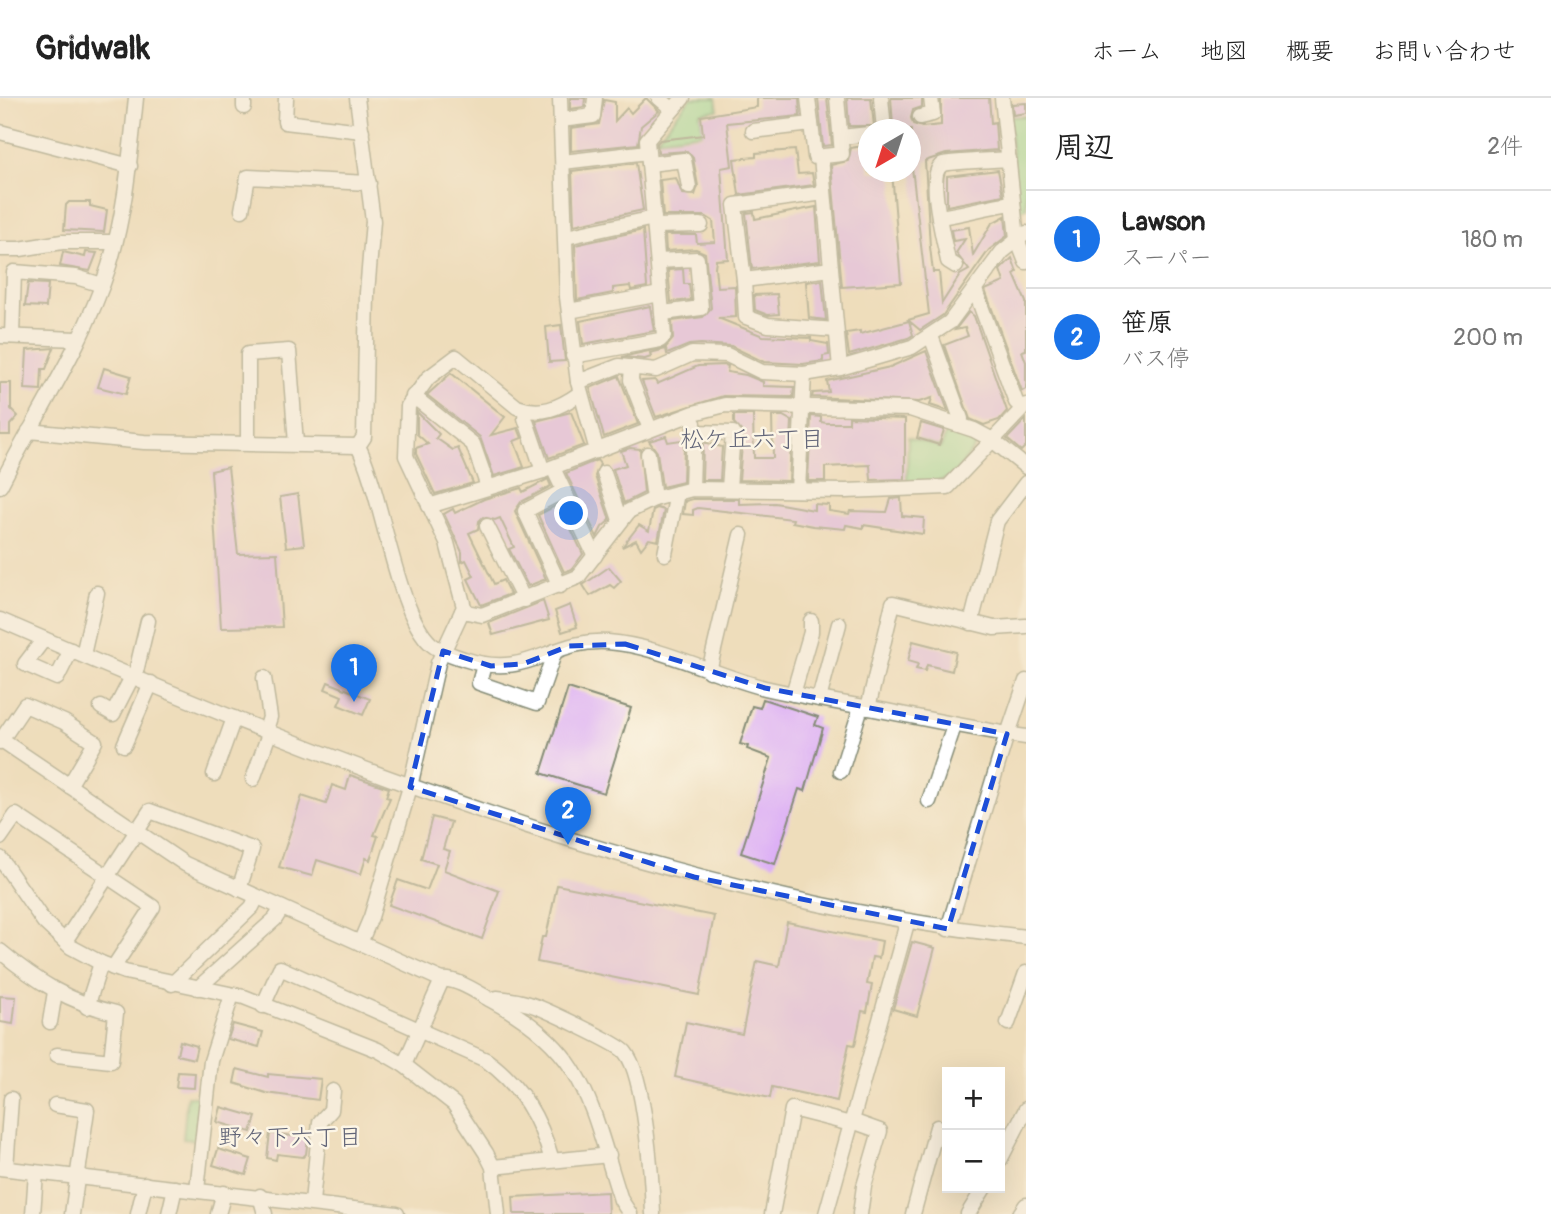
<!DOCTYPE html>
<html lang="ja">
<head>
<meta charset="utf-8">
<style>
	:root { --surface:#fff; --page:#f2f2f2; --text:#222; --muted:#767676; --line:#e0e0e0; --accent:#1a73e8 }
	body { margin:0; font-family:Pangolin,"Klee One",sans-serif; background:var(--page); color:var(--text) }
	.controls { position:absolute; right:21px; bottom:21px; display:grid; overflow:hidden; border-radius:0px; box-shadow:0 7px 28px #0002 }
	.controls button { width:63px; height:63px; display:grid; place-items:center; padding:0; border:0; border-bottom:2px solid var(--line); background:var(--surface); color:var(--text); font:35px sans-serif }
	.compass { position:absolute; left:858px; top:21px; width:63px; height:63px; border-radius:50%; background:var(--surface); box-shadow:0 7px 28px #0002; rotate:219deg }
	.you { position:absolute; left:572px; top:416px; width:24px; height:24px; margin:-18px; border:5px solid #fff; border-radius:50%; background:#1a73e8; box-shadow:0 0 0 10px #1a73e833 }
	.badge { display:grid; place-items:center; width:46px; height:46px; border-radius:50%; background:var(--accent); color:#fff; font-size:23px; font-weight:700 }
	.pin { position:absolute; translate:-50% -58px; filter:drop-shadow(0 2px 4px #0008) }
	.pin::after { content:''; position:absolute; top:37px; width:24px; height:21px; background:inherit; clip-path:polygon(0 0,100% 0,50% 100%) }
	.list { margin:0; padding:0; list-style:none }
	h2 { display:flex; justify-content:space-between; align-items:center; height:91px; margin:0; padding:0 28px; font-size:30px }
	h2 small { font-size:23px; font-weight:400; color:var(--muted) }
	.list li { display:grid; grid-template-columns:46px 1fr auto; gap:21px; align-items:center; box-sizing:border-box; height:98px; padding:0 28px; border-top:2px solid var(--line) }
	.list b { display:block; font-size:26px; white-space:nowrap }
	.list p { margin:0; font-size:23px; white-space:nowrap; color:var(--muted) }
	.list em { font-size:23px; font-style:normal; color:var(--muted) }
	.map { position:relative; flex:none; width:1026px; height:1116px; overflow:hidden }
	header { display:flex; align-items:center; gap:42px; box-sizing:border-box; height:98px; padding:0 35px; background:var(--surface); border-bottom:2px solid var(--line) }
	header strong { font-size:33px }
	nav { display:flex; gap:38px; margin-inline-start:auto; font-size:24px }
	main { display:flex }
	aside { flex:1; background:var(--surface) }
	.map>svg:first-child { display:block }
	.green { fill:#93dd99; stroke:#598d66; stroke-width:2 }
	.building { fill:#ddb0f5 }
	.lines { fill:none; stroke-linecap:round; stroke-linejoin:round }
	.minor-casing { stroke:#868d78; stroke-width:17 }
	.minor { stroke:#fff; stroke-width:14 }
	.marked { fill:none; stroke:#1d4ed8; stroke-width:5; stroke-dasharray:14 9; stroke-linejoin:round }
	.labels { text-anchor:middle; stroke-width:5; stroke-linejoin:round; paint-order:stroke }
	.neighbourhood-label { font-size:24px; fill:#626578; stroke:#fcf5e5 }
</style>
</head>
<body>
<header>
<strong>Gridwalk</strong>
<nav><a>ホーム</a><a>地図</a><a>概要</a><a>お問い合わせ</a></nav>
</header>
<main>
<div class="map">
<svg width="1026" height="1116" viewBox="0 0 1026 1116">
	<rect width="100%" height="100%" fill="#fcf5e5"/>
	<filter id="ink" filterUnits="userSpaceOnUse"><feTurbulence type="fractalNoise" baseFrequency=".0143" numOctaves="2"/><feDisplacementMap in="SourceGraphic" scale="14" xChannelSelector="R" yChannelSelector="G"/><feConvolveMatrix kernelMatrix="1 2 1 2 8 2 1 2 1" color-interpolation-filters="sRGB"/></filter>
	<filter id="wash" filterUnits="userSpaceOnUse"><feTurbulence type="fractalNoise" baseFrequency=".00686" numOctaves="4" result="noise"/><feDisplacementMap in="SourceGraphic" scale="28" xChannelSelector="R" yChannelSelector="G"/><feGaussianBlur stdDeviation="1.57" result="paint"/><feColorMatrix in="noise" values="0 0 0 0 0 0 0 0 0 0 0 0 0 0 0 0 0 1.4 0 .05"/><feComposite in="paint" operator="in"/></filter>
	<g filter="url(#wash)">
		<rect width="100%" height="100%" fill="#edb"/>
		<g class="green">
			<polygon points="691,0 716,0 718,12 700,15 703,35 656,41"/>
			<polygon points="1026,18 1026,110 1017,113 1009,19"/>
			<path d="M948 330 978 339 979 343C952 380 955 385 907 386L908 339 941 349Z"/>
			<polygon points="187,998 199,999 196,1042 183,1041"/>
		</g>
		<g id="blocks">
			<g class="building">
				<polygon points="570,0 585,0 584,9 570,11"/>
				<polygon points="646,0 659,13 641,28 638,46 571,53 571,30 599,26 604,2 615,4 615,23 627,10 631,15"/>
				<polygon points="757,0 799,0 800,18 727,25 732,68 721,70 728,161 716,162 715,169 717,189 735,188 736,219 718,220 763,238 811,240 811,243 828,246 829,257 823,258 823,263 803,266 764,264 731,248 701,246 689,247 667,256 666,251 650,255 651,259 645,261 622,259 666,249 673,241 672,223 703,219 711,210 705,155 696,151 666,153 665,137 696,137 697,145 715,144 713,123 705,118 663,118 660,82 676,80 682,96 695,97 698,88 693,60 687,53 658,55 657,45 660,42 703,37 701,18 757,9"/>
				<polygon points="818,0 827,0 832,47 823,48"/>
				<polygon points="847,0 871,0 874,28 849,28"/>
				<polygon points="891,0 922,0 922,9 913,12 911,20 913,26 922,29 941,27 941,0 989,0 991,25 995,24 997,52 946,56 925,63 930,149 933,174 939,174 942,205 960,177 969,172 956,155 965,141 953,143 951,132 969,129 973,157 992,125 1005,118 1007,138 989,152 943,217 920,232 908,222 929,216 911,61 911,32 893,28"/>
				<polygon points="1026,5 1026,15 1013,17 1012,6"/>
				<polygon points="869,47 869,74 892,74 901,185 842,189 831,67 848,63 851,50"/>
				<polygon points="795,52 798,76 812,75 814,87 739,97 734,61 756,59 756,55"/>
				<polygon points="636,65 643,112 574,127 572,73"/>
				<polygon points="998,72 1003,97 947,108 947,78"/>
				<polygon points="69,104 90,104 90,108 107,112 104,134 64,132 66,107"/>
				<polygon points="816,109 820,163 752,171 746,115 754,114 755,121"/>
				<polygon points="643,132 647,189 631,192 630,188 613,190 613,195 577,202 575,147"/>
				<polygon points="63,154 85,159 86,154 97,155 90,173 60,168"/>
				<polygon points="1012,160 1017,174 1014,176 1026,204 1026,252 1022,253 1026,264 1026,291 1022,293 985,192 1004,184 1000,172"/>
				<polygon points="683,171 684,186 689,186 691,202 671,204 668,172"/>
				<polygon points="822,182 826,222 809,220 806,184"/>
				<polygon points="28,185 48,186 46,209 25,208"/>
				<polygon points="777,196 779,216 768,217 755,212 754,197"/>
				<polygon points="650,208 654,233 583,246 580,223"/>
				<polygon points="969,214 974,218 1007,313 999,322 984,327 970,321 944,247 968,238 965,230 955,232"/>
				<polygon points="909,223 913,237 908,240 849,257 846,235 860,233 860,236"/>
				<polygon points="561,227 565,263 549,264 546,229"/>
				<polygon points="54,250 46,271 42,271 41,292 25,291 27,252"/>
				<polygon points="926,253 948,313 930,307 932,300 919,304 812,299 813,295 829,294 827,283 890,269"/>
				<polygon points="725,267 728,268 727,274 746,277 763,284 763,288 794,289 793,299 723,298 656,319 642,283 655,282 657,286 698,268"/>
				<polygon points="104,270 131,278 126,296 98,289"/>
				<polygon points="451,275 505,319 491,337 518,330 522,340 514,343 524,369 494,378 480,339 427,297"/>
				<polygon points="619,278 638,326 604,339 590,290"/>
				<polygon points="0,285 11,285 11,311 18,318 10,327 10,337 0,337"/>
				<polygon points="417,314 439,336 436,340 453,352 458,350 473,385 435,396 416,356 416,350 428,346 417,336"/>
				<polygon points="571,314 584,347 549,360 536,323"/>
				<polygon points="734,317 753,317 754,360 773,360 772,318 783,318 792,323 789,383 739,382 743,335 734,325"/>
				<polygon points="811,318 821,319 821,324 826,325 849,325 849,319 905,321 905,381 871,382 870,367 845,368 825,369 825,383 808,383"/>
				<polygon points="1026,321 1026,348 1021,353 1007,341"/>
				<polygon points="921,325 944,332 939,347 917,340"/>
				<polygon points="666,338 668,344 681,342 684,348 683,384 662,389 657,354 649,343"/>
				<polygon points="703,344 722,349 720,382 702,382"/>
				<polygon points="630,350 640,351 644,395 624,405 613,371 626,367 621,353"/>
				<polygon points="597,362 600,366 595,378 610,422 602,429 597,439 566,375"/>
				<polygon points="228,369 238,456 277,455 282,529 221,530 211,373"/>
				<polygon points="548,381 551,388 521,404 515,413 546,481 528,488 509,451 514,449 500,420 495,422 483,419 479,423 478,431 469,435 494,486 503,482 510,496 481,507 468,481 474,478 466,462 462,464 462,454 444,416 453,411 455,415 484,401 521,390 523,394"/>
				<polygon points="298,396 304,447 286,449 280,399"/>
				<polygon points="901,400 902,418 924,420 923,436 863,427 863,430 846,427 845,431 813,428 792,424 793,421 698,410 693,412 693,417 683,416 685,403 693,401 739,401 739,406 775,405 814,412 814,406 829,407 829,413 849,416 850,413 887,414 891,401"/>
				<polygon points="559,406 583,456 572,471 564,474 538,417"/>
				<polygon points="657,410 664,412 658,443 649,441 641,451 636,442 622,449 639,427 649,433 653,412"/>
				<polygon points="609,469 621,483 614,490 610,487 590,498 583,487"/>
				<polygon points="543,503 549,522 493,537 489,525"/>
				<polygon points="570,507 577,529 562,534 555,513"/>
				<polygon points="913,543 956,554 952,573 927,567 925,573 916,571 918,566 908,563"/>
				<polygon points="328,584 370,601 363,617 338,607 342,598 325,591"/>
				<polygon points="568,590 631,610 604,695 541,675"/>
				<polygon points="763,601 818,619 815,627 823,630 805,693 799,691 775,766 741,755 771,660 747,651 748,648 740,646 752,608 760,610"/>
				<polygon points="350,677 389,690 386,699 390,700 374,737 378,738 370,762 366,760 361,776 317,762 312,778 279,769 302,698 326,706 332,687 346,692"/>
				<polygon points="432,719 451,724 443,751 450,753 444,772 499,793 482,841 389,807 398,782 427,792 437,766 421,761"/>
				<polygon points="557,787 714,818 699,897 537,864 542,839 546,839"/>
				<polygon points="787,824 882,843 879,860 872,859 867,886 872,887 867,914 862,913 855,947 849,946 837,1003 772,989 770,1000 675,979 686,924 742,936 757,863 779,868"/>
				<polygon points="912,844 935,850 917,918 893,911"/>
				<polygon points="0,898 16,899 13,926 0,924"/>
				<polygon points="233,926 263,934 259,949 228,941"/>
				<polygon points="180,943 197,948 194,961 177,957"/>
				<polygon points="237,971 268,979 268,976 321,981 318,1002 266,995 234,985"/>
				<polygon points="178,974 195,975 194,990 176,989"/>
				<polygon points="221,1009 256,1019 251,1034 217,1024"/>
				<polygon points="270,1035 308,1040 306,1056 303,1059 277,1056 276,1062 267,1060"/>
				<polygon points="218,1051 251,1061 246,1077 213,1067"/>
				<polygon points="607,1094 608,1116 514,1116 513,1099"/>
			</g>
		</g>
	</g>
	<g filter="url(#ink)">
		<use href="#blocks" fill-opacity="0" stroke="#868d78" stroke-width="2"/>
		<g class="lines">
			<defs>
				<g id="minor">
					<polyline points="286,0 285,24 362,33"/>
					<path d="M357 0 373 123 367 195 364 339 358 348C382 394 396 515 431 546 440 554 453 557 464 561 530 583 550 540 608 544 661 548 713 577 765 590 800 598 835 604 870 610 922 620 973 631 1026 639"/>
					<polyline points="560,0 567,199 578,284"/>
					<polyline points="659,0 672,11"/>
					<polyline points="808,0 815,59 842,56 837,0"/>
					<polyline points="881,0 884,32"/>
					<polyline points="1002,0 1017,141 1026,164"/>
					<polyline points="244,9 244,0"/>
					<polyline points="920,19 933,16 931,0"/>
					<polyline points="561,22 593,18 595,0"/>
					<polyline points="753,33 811,26"/>
					<polyline points="0,34 130,68"/>
					<polyline points="841,39 869,36"/>
					<polyline points="821,59 840,270"/>
					<polyline points="563,64 648,54"/>
					<polyline points="649,66 684,62 689,89"/>
					<polyline points="242,112 248,79 369,85"/>
					<path d="M939 119C964 116 987 108 1013 105"/>
					<polyline points="655,128 701,127"/>
					<polyline points="566,139 654,120"/>
					<polyline points="0,151 20,151 62,144 115,144"/>
					<polyline points="658,163 697,161 701,210 663,215"/>
					<path d="M956 168 948 163C945 146 925 74 943 66 948 64 998 62 1009 61"/>
					<polyline points="831,171 744,182 746,219 768,227 836,232"/>
					<polyline points="744,182 735,107 824,95"/>
					<polyline points="975,192 1016,304 1022,310"/>
					<polyline points="569,213 660,196"/>
					<polyline points="0,238 77,241"/>
					<polyline points="12,238 14,174 76,179 102,187"/>
					<polyline points="931,238 961,321 960,327"/>
					<polyline points="573,258 660,242 664,238 647,42 683,0"/>
					<polyline points="632,269 631,282 650,331"/>
					<polyline points="413,298 473,346 488,389"/>
					<polyline points="527,313 525,320 543,373"/>
					<polyline points="29,333 144,344 358,348"/>
					<polyline points="694,334 733,335 729,390"/>
					<polyline points="248,345 248,256 289,253 296,346"/>
					<polyline points="597,353 578,284 619,268 656,272 692,256 727,257 762,274 804,276 840,270 912,249 950,224 1002,154 1026,135"/>
					<polyline points="648,356 654,401"/>
					<polyline points="553,370 595,458"/>
					<polyline points="604,375 620,422"/>
					<path d="M0 388C37 315 84 246 109 168 126 113 130 57 136 0"/>
					<polyline points="692,391 694,325"/>
					<polyline points="798,392 804,276"/>
					<polyline points="429,408 543,373 694,315 725,307 910,311 974,332 991,341 1026,369"/>
					<polyline points="487,428 524,502"/>
					<polyline points="665,456 677,395"/>
					<polyline points="560,488 525,413 563,393"/>
					<polyline points="462,513 482,517 578,479 629,413 654,401 692,391 846,393 948,389 1026,307"/>
					<path d="M0 522C328 664 668 801 1026 839"/>
					<polyline points="971,525 997,423 1026,385"/>
					<polyline points="44,541 25,566 57,580 71,552"/>
					<polyline points="83,557 97,495"/>
					<polyline points="484,567 479,585 537,605 555,553"/>
					<polyline points="709,573 741,437"/>
					<polyline points="135,578 148,523"/>
					<polyline points="264,580 270,619 266,632"/>
					<polyline points="793,596 811,534 811,523"/>
					<polyline points="819,601 839,526"/>
					<polyline points="101,609 113,616 133,577"/>
					<polyline points="868,610 893,505 994,530 1026,528"/>
					<polyline points="1008,636 1026,583"/>
					<path d="M0 641 185 766 442 882C457 880 478 895 491 902 588 953 590 1007 621 1102L630 1116"/>
					<polyline points="0,644 25,607 64,624 95,644 69,688"/>
					<polyline points="124,647 151,585"/>
					<polyline points="841,673 861,609"/>
					<polyline points="214,676 234,620"/>
					<polyline points="253,681 270,633"/>
					<polyline points="929,703 954,628"/>
					<polyline points="0,740 16,717 153,809 113,870"/>
					<polyline points="0,760 44,824 71,849 101,865 125,874 244,899 378,952 404,967 454,1006 486,1055 493,1069 498,1116"/>
					<polyline points="948,831 1007,636"/>
					<polyline points="65,843 150,713 252,751 239,791"/>
					<path d="M360 845 371 819 410 689 438 565 464 509 447 445 406 358 408 308 428 280 456 259 517 309C541 318 559 310 579 296"/>
					<path d="M0 853C36 883 70 905 116 915L111 963 57 957"/>
					<polyline points="172,886 252,809 257,799"/>
					<polyline points="198,890 275,821 282,810"/>
					<path d="M497 900C508 901 519 903 529 906 541 909 619 946 625 954 645 977 652 1083 653 1116"/>
					<path d="M263 908 280 870 486 962C522 988 540 1021 552 1062"/>
					<polyline points="87,909 101,865"/>
					<polyline points="50,924 55,894"/>
					<polyline points="1008,925 1026,875"/>
					<polyline points="404,967 442,882"/>
					<polyline points="55,1007 87,1012 72,1116"/>
					<polyline points="852,1023 880,1033 864,1088 860,1116"/>
					<polyline points="1000,1062 1026,1011"/>
					<polyline points="493,1069 609,1057"/>
					<polyline points="0,1070 397,1116"/>
					<polyline points="6,1070 11,1001"/>
					<polyline points="197,1092 211,963 232,897"/>
					<polyline points="260,1098 265,1116"/>
					<polyline points="312,1104 320,1024 331,1012 333,993"/>
					<polyline points="33,1116 36,1075"/>
					<polyline points="138,1116 145,1086"/>
					<polyline points="169,1116 175,1090"/>
					<polyline points="218,1116 224,1095"/>
					<polyline points="772,1116 792,1011 851,1026"/>
					<polyline points="826,1116 907,825"/>
					<polyline points="913,1116 937,1029 947,1032"/>
					<polyline points="968,1116 984,1090"/>
					<polyline points="1020,1116 1026,1107"/>
				</g>
			</defs>
			<use href="#minor" class="minor-casing"/>
			<use href="#minor" class="minor"/>
		</g>
	</g>
	<path d="M0 0H1026V1116H0ZM625 546 765 590 1007 636 948 831 694 779 410 689 443 553 491 568 523 566 569 548Z" fill="#edb" fill-opacity=".55" fill-rule="evenodd"/>
	<path class="marked" d="M625 546 765 590 1007 636 948 831 694 779 410 689 443 553 491 568 523 566 569 548Z"/>
	<g class="labels">
		<g class="neighbourhood-label">
			<text x="752" y="349">松ケ丘六丁目</text>
			<text x="290" y="1047">野々下六丁目</text>
		</g>
	</g>
</svg>
<div class="controls">
<button>+</button>
<button>−</button>
</div>
<svg class="compass" viewBox="-18 -18 36 36"><path d="M0-13l5 13h-10z" fill="#e53935"/><path d="M0 13l5-13h-10z" fill="#767676"/></svg>
<div class="you"></div>
<div class="pin badge" style="left:354px;top:604px">1</div>
<div class="pin badge" style="left:568px;top:747px">2</div>
</div>
<aside>
<h2>周辺<small>2件</small></h2>
<ul class="list">
<li><span class="badge">1</span><div><b>Lawson</b><p>スーパー</p></div><em>180 m</em></li>
<li><span class="badge">2</span><div><b>笹原</b><p>バス停</p></div><em>200 m</em></li>
</ul>
</aside>
</main>
</body>
</html>
